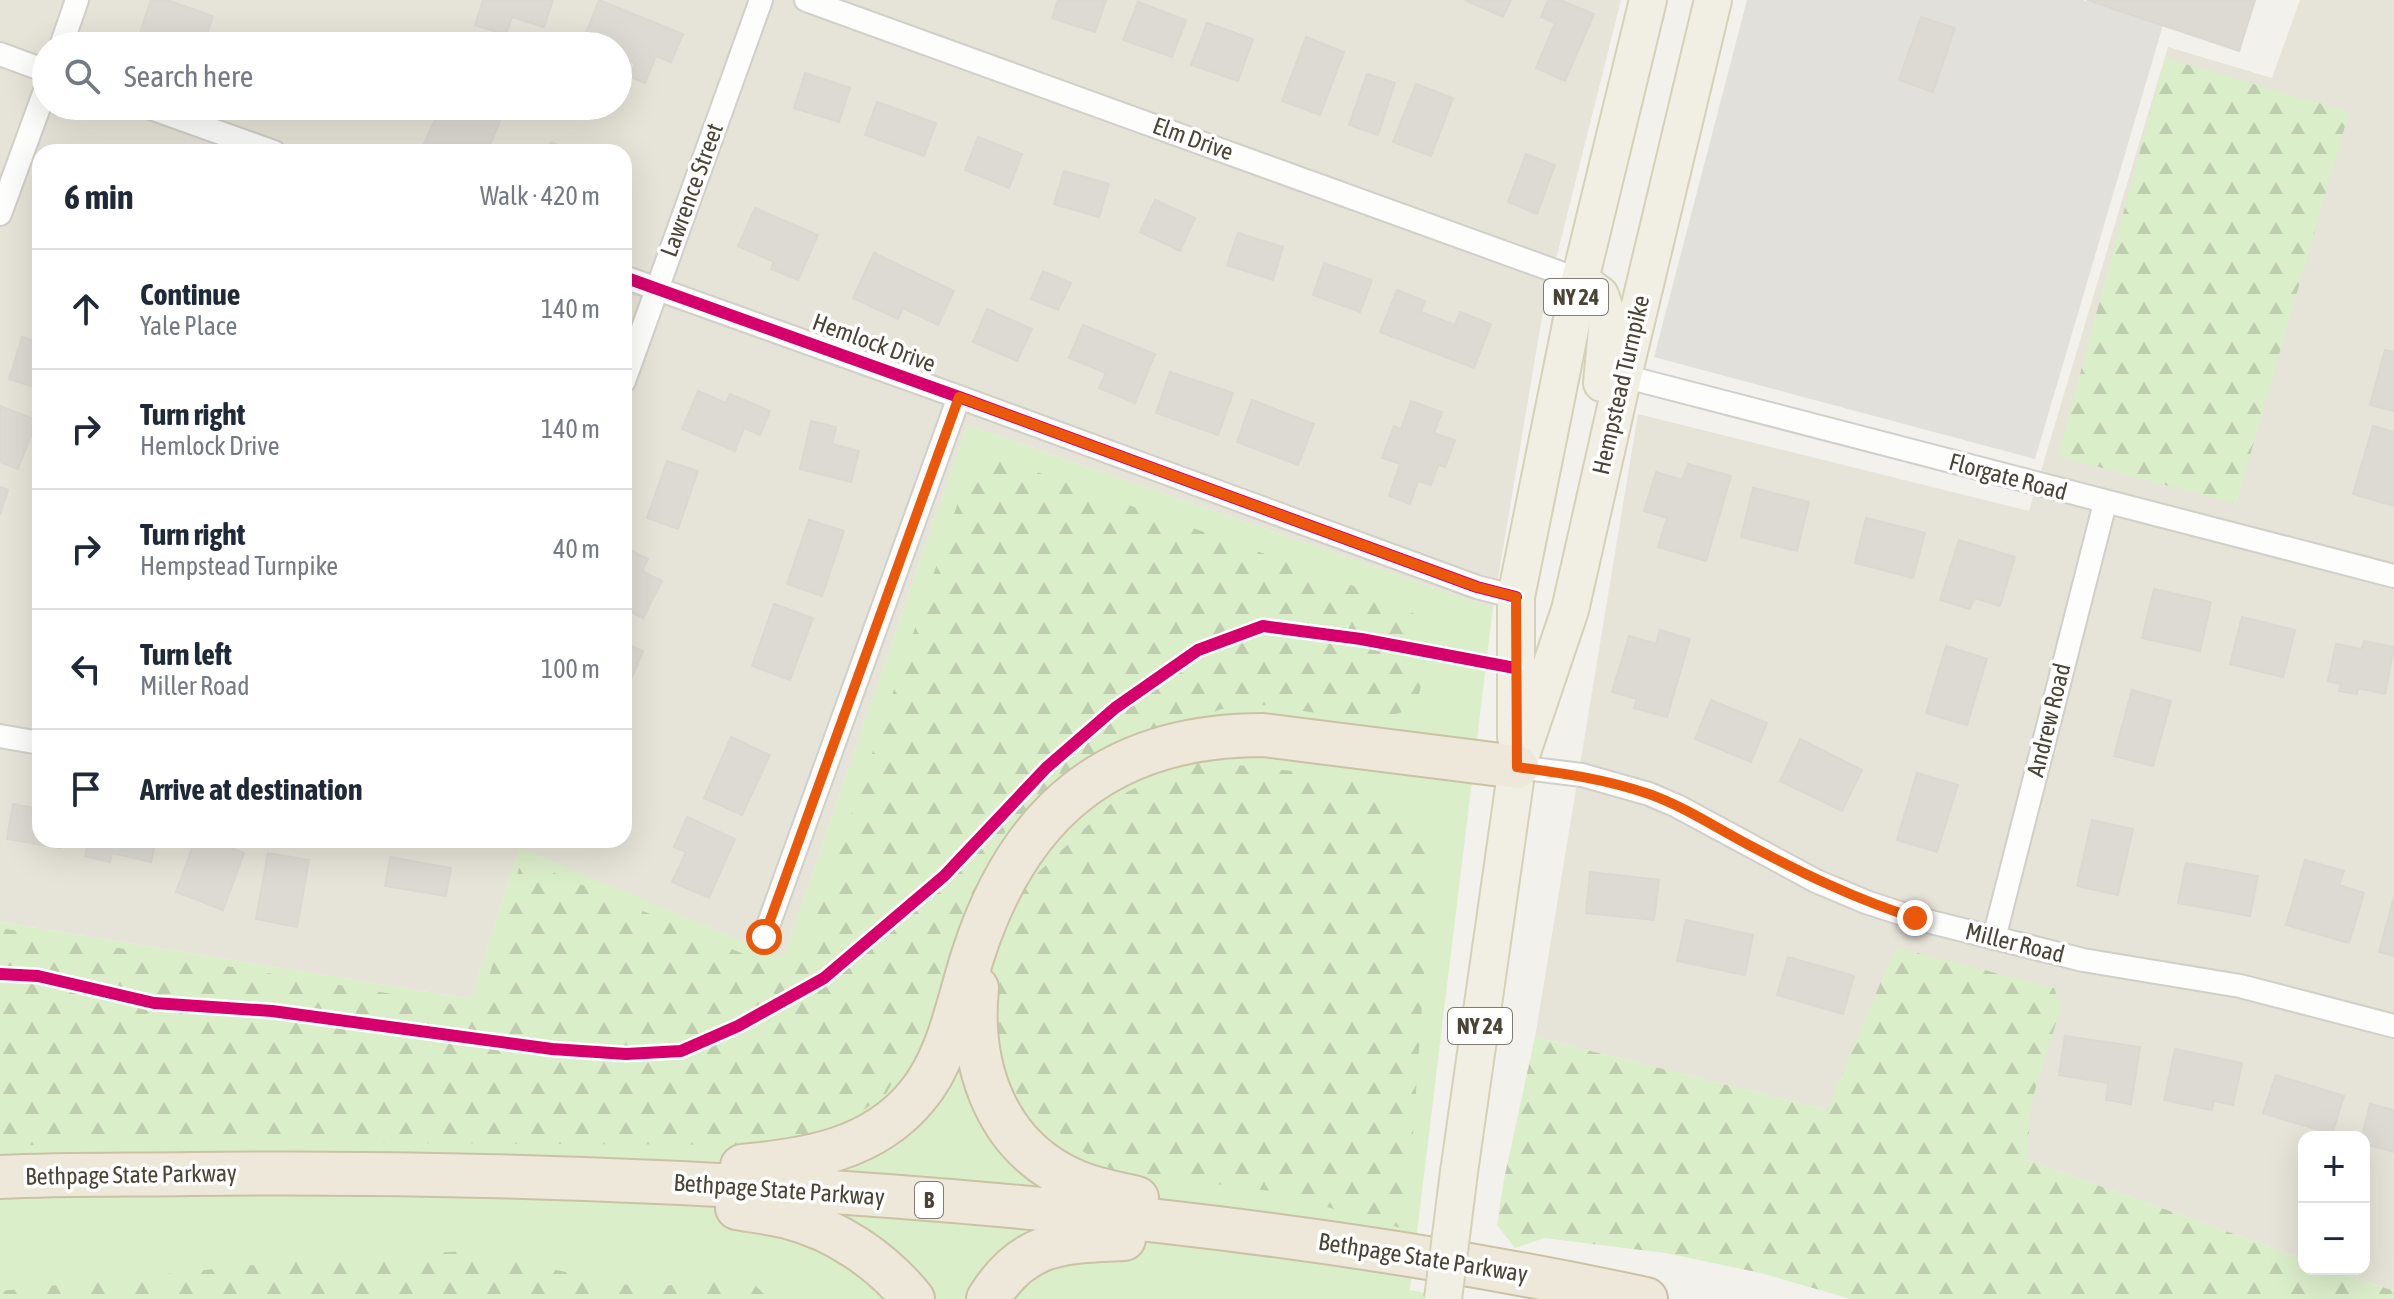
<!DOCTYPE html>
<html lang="en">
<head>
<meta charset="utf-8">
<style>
	:root { --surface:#fff; --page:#f2f2f3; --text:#1f2937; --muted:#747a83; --line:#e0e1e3 }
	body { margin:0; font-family:"Asap Condensed",sans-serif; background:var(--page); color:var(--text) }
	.controls { position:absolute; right:24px; bottom:24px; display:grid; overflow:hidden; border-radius:16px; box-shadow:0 8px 32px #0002 }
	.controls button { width:72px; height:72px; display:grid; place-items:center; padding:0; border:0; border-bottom:2px solid var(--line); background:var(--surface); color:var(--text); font:40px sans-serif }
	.stop { position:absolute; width:24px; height:24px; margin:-18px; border:6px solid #ea580c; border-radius:50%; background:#fff }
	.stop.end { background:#ea580c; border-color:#fff; box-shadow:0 2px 8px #0008 }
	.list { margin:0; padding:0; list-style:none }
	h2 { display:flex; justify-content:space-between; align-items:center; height:104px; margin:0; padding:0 32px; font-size:34px }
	h2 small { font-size:26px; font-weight:400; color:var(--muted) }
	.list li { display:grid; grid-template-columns:52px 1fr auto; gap:24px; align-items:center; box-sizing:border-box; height:120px; padding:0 32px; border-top:2px solid var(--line) }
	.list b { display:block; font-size:30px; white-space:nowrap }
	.list p { margin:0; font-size:26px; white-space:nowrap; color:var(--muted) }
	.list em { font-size:26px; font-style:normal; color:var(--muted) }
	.icon { flex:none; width:44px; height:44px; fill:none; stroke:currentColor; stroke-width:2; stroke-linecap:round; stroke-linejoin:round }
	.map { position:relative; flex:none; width:2394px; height:1299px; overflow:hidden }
	.search { position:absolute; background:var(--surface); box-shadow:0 8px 32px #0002; left:32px; top:32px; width:600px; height:88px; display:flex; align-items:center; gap:20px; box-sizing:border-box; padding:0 28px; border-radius:44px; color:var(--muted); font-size:30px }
	.panel { position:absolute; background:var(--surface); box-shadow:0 8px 32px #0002; left:32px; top:144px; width:600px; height:704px; border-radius:24px }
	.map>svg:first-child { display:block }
	.residential { fill:#e6e3d8; fill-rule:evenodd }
	.green { fill:#dbeeca }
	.forest { fill:url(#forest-firs) }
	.parking { fill:#e1e0da }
	.building { fill:#dcdad3; stroke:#dad8d1; stroke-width:2 }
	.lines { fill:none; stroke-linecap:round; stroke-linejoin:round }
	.street-casing { stroke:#d0cfc8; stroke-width:26 }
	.primary-casing { stroke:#d5d0b8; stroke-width:40 }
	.highway-casing { stroke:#cbc2a5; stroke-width:46 }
	.street { stroke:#fdfdfc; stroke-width:22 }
	.primary { stroke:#f1efe4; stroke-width:36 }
	.highway { stroke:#ede8d9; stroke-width:42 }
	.primary-bridge-casing { stroke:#d5d0b8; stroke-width:40; stroke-linecap:butt }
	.primary-bridge { stroke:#f1efe4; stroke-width:36 }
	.cycleway-casing { stroke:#fff; stroke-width:17 }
	.cycleway { stroke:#d6006c; stroke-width:12 }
	.route { stroke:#ea580c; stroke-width:10 }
	.labels { text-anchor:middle; stroke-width:7; stroke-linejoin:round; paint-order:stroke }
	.shield { fill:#fff; stroke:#807c72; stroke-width:2 }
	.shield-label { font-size:22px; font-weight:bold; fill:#494436 }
	.street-label { font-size:24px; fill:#494436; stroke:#fff }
</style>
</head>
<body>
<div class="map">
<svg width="2394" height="1299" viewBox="0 0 2394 1299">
	<defs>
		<pattern id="forest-firs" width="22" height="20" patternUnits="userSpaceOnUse" patternTransform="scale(2)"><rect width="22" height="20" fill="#dbeeca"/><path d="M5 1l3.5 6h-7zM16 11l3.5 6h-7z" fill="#bdcdae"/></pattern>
	</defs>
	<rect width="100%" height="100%" fill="#f2f1eb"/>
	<g class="residential">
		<path d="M0 0H1621L1543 311 1493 608 967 425 783 958 519 848 471 999 0 922ZM46 46H618V106H46ZM40 152H624V840H40Z"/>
		<polygon points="2300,0 2394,0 2394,1291 2331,1269 2364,1269 2364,1137 2304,1137 2304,1259 2027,1160 1535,1037 1638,414 2029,511 2168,47 2272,78"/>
	</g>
	<polygon class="green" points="967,425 1493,608 1410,1290 1457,1299 0,1299 0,922 471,999 519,847 783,958"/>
	<g class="forest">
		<polygon points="2165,58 2349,112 2236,504 2058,456"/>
		<polygon points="1001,459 1398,602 1433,628 1419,695 1400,713 1363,720 1264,705 1222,709 1098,753 1005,832 974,896 916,1041 886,1094 838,1128 786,1145 377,1143 120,1137 0,1148 0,928 464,1006 484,995 519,868 531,863 776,968 806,947 966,479 977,465"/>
		<polygon points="1192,760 1364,779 1419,819 1432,860 1411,1164 1401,1228 1271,1191 1114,1171 1076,1147 1017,1095 992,1012 1025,885 1119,796"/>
		<polygon points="1898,948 2054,988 2061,1007 2031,1103 2027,1160 2304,1259 2304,1269 2331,1269 2394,1291 2394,1299 1851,1299 1761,1273 1665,1253 1544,1238 1515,1248 1497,1225 1504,1179 1535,1037 1827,1110 1888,965"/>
		<polygon points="466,1251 647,1289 696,1281 753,1283 769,1299 0,1299 0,1291 283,1262"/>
	</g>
	<polygon class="parking" points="1747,0 2083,0 2163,25 2035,459 1654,357"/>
	<g class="building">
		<polygon points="151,0 167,0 213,16 203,46 162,46 138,38"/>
		<polygon points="483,0 553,0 544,27 512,17 506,35 475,25"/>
		<polygon points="599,0 683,34 671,62 656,56 645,83 630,77 635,63 618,56 618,46 595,46 583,41"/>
		<polygon points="1058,0 1106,0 1095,32 1052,18"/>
		<polygon points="1465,0 1511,0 1503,17"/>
		<polygon points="1548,0 1560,0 1594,14 1565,81 1536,68 1555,23 1541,17"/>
		<polygon points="2087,0 2255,0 2239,51"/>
		<polygon points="1138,2 1186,20 1172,57 1123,40"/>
		<polygon points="1921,17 1955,28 1933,92 1899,80"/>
		<polygon points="1207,23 1253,39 1238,81 1191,65"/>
		<polygon points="259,36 285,46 255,46"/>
		<polygon points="1306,37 1344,52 1320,115 1282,101"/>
		<polygon points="805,73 850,88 839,122 794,108"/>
		<polygon points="1367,74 1395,83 1378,135 1349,125"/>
		<polygon points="1416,84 1453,98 1431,156 1393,142"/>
		<polygon points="877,102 936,123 924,156 865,135"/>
		<polygon points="342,106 379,106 375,117"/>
		<polygon points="441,106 467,106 500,121 487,152 472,152 456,145 453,152 441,152 424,144"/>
		<polygon points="978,137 1022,154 1009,188 965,170"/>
		<polygon points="551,142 573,152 546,152"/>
		<polygon points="1526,154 1555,165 1537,214 1508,202"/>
		<polygon points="1064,171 1109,184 1099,217 1054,204"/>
		<polygon points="1155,200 1195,218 1180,251 1140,232"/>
		<polygon points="755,208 818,235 798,280 771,269 774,262 738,246"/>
		<polygon points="1238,233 1283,247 1273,280 1227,265"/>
		<polygon points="874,253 954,291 938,325 903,308 898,319 853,298"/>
		<polygon points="1324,263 1372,280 1360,312 1313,295"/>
		<polygon points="1043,271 1071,283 1058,310 1031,299"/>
		<polygon points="1397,290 1425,301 1421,312 1455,325 1460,312 1491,324 1474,368 1380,332"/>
		<polygon points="987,309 1032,329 1017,361 973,342"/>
		<polygon points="1083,325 1155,354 1135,403 1099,388 1106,373 1069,358"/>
		<polygon points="22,337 40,343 40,389 9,379"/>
		<polygon points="2385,350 2394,352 2394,411 2370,405"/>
		<polygon points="1170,372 1233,393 1218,435 1156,413"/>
		<polygon points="698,391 726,403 730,394 770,411 760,435 744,428 735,451 682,429"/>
		<polygon points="1252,400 1314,424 1298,465 1237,442"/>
		<polygon points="1411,401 1442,412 1434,433 1455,440 1445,467 1438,465 1431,485 1418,481 1410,504 1389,496 1400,464 1382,458 1394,426 1401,429"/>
		<polygon points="0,406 37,420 18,469 0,462"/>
		<polygon points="811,421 836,427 832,444 859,451 851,482 800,469"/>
		<polygon points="2373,426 2394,432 2394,506 2353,494"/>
		<polygon points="667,461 698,471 678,529 647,518"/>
		<polygon points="1688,464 1731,476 1706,561 1658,547 1667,518 1644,511 1656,472 1682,480"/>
		<polygon points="0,487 8,490 0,515"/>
		<polygon points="1753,488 1809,502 1797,551 1741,537"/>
		<polygon points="1866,518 1925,533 1913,578 1855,563"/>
		<polygon points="809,520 844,531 822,596 787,584"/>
		<polygon points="1959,540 2015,557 2000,606 1974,598 1970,609 1940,600"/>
		<polygon points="624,547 648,559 642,571 662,581 643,618 624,609"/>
		<polygon points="2154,589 2211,602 2200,651 2142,638"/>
		<polygon points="774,604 813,618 790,680 752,666"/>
		<polygon points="2242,617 2295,630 2283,677 2230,664"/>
		<polygon points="1660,630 1690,639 1667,717 1634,708 1637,699 1612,692 1629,636 1656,644"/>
		<polygon points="2364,641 2394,647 2385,694 2358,688 2357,694 2339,691 2341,684 2328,681 2336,644 2362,649"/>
		<polygon points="624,643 643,651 624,696"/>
		<polygon points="1946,646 1987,659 1967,725 1926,713"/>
		<polygon points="2132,690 2171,701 2153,766 2114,756"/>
		<polygon points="1711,700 1767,723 1751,762 1695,739"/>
		<polygon points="731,737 770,755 742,815 704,798"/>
		<polygon points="1800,739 1862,770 1842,811 1780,781"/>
		<polygon points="1917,773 1958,785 1937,852 1897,840"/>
		<polygon points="13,804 40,809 40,840 61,840 60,848 7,839"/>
		<polygon points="687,817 735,839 709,898 672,882 686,852 674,847"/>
		<polygon points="2092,820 2133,829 2118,895 2077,886"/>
		<polygon points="88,840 156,840 151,862 112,853 110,862 85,856"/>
		<polygon points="195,840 209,840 244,853 223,910 176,892"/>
		<polygon points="268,853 309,860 297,927 256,919"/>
		<polygon points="390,857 451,868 446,896 385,886"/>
		<polygon points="2305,860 2344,871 2339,885 2364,893 2349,943 2286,925"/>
		<polygon points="2186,863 2258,876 2250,916 2178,903"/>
		<polygon points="1590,872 1659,880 1654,920 1586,913"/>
		<polygon points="2394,897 2394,956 2379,952"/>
		<polygon points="1686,920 1753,935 1745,975 1677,961"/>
		<polygon points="1788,957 1854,976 1843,1014 1777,995"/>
		<polygon points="2065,1036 2140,1047 2131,1104 2106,1100 2108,1083 2059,1075"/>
		<polygon points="2175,1049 2242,1063 2233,1105 2214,1101 2212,1110 2164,1100"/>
		<polygon points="2276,1075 2344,1096 2332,1134 2263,1113"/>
		<polygon points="2370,1104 2394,1110 2394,1152 2364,1144 2364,1137 2362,1137"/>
	</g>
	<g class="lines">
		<defs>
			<g id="street">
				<polyline points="806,0 1580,280"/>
				<polyline points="61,46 77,0"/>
				<polyline points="0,54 46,71"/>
				<polyline points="145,106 274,152"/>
				<polyline points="0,214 46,88"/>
				<polyline points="624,277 959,397 1477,587 1516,597"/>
				<polyline points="1623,376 2394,576"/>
				<polyline points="624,381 761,0"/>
				<polyline points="0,736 40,743"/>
				<polyline points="1517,767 1582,775 1649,794 1677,806 1816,881 1866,902 1915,918 2083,960 2240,986 2394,1026"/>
				<polyline points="764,937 959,397"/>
				<polyline points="1994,938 2105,503"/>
			</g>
			<g id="primary">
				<polyline points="1580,280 1600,295 1608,318 1602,383"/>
				<polyline points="1516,737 1516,597 1580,280 1648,0"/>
				<polyline points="1459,1172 1517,767 1570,610 1623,376 1713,0"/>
			</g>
			<g id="highway">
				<path d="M977 988C969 1068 997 1149 1077 1182 1096 1190 1117 1193 1137 1198"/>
				<path d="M742 1166C806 1160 873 1150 917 1096 949 1058 958 1001 973 955 1019 812 1109 735 1263 735L1517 767"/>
				<path d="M0 1177C64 1174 127 1175 191 1174 355 1172 518 1175 681 1183 1005 1200 1329 1231 1646 1299"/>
				<path d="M737 1208C754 1211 771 1213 787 1217 837 1230 881 1260 913 1299"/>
				<path d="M988 1299C1024 1240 1064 1242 1124 1239"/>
			</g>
		</defs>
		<use href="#street" class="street-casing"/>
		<use href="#primary" class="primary-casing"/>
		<use href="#highway" class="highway-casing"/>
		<use href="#street" class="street"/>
		<use href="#primary" class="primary"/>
		<use href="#highway" class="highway"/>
		<defs>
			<polyline id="primary-bridge" points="1443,1299 1459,1172"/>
		</defs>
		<use href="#primary-bridge" class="primary-bridge-casing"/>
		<use href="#primary-bridge" class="primary-bridge"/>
		<defs>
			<g id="cycleway">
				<polyline points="624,277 959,397 1477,587 1516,597"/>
				<polyline points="0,974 38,976 154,1003 272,1011 552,1049 626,1054 681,1051 738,1026 824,978 944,876 1046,768 1115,708 1198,650 1263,626 1361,639 1515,668"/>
			</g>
		</defs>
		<use href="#cycleway" class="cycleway-casing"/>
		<use href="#cycleway" class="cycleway"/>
	</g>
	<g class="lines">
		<path class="route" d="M764 937 959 397 1477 587 1516 597 1517 767C1562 773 1605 779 1649 794 1683 806 1715 827 1747 844 1802 873 1855 899 1915 918"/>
	</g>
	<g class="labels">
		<g class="shield">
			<rect x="1544" y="279" width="64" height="36" rx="6"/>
			<rect x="1448" y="1008" width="64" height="36" rx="6"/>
			<rect x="915" y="1182" width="28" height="36" rx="6"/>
		</g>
		<g class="shield-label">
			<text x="1576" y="305">NY 24</text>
			<text x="1480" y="1034">NY 24</text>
			<text x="929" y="1208">B</text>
		</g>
		<g class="street-label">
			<text transform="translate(1193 139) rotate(20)" y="8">Elm Drive</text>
			<text transform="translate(692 190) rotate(-70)" y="8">Lawrence Street</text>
			<text transform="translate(874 343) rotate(20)" y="8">Hemlock Drive</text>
			<text transform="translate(1621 385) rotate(-77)" y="8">Hempstead Turnpike</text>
			<text transform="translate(2008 477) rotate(15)" y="8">Florgate Road</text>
			<text transform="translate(2049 720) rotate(-76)" y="8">Andrew Road</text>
			<text transform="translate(2015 943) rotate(14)" y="8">Miller Road</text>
			<text transform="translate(131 1175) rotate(-1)" y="8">Bethpage State Parkway</text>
			<text transform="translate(779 1190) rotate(4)" y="8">Bethpage State Parkway</text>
			<text transform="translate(1423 1258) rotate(9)" y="8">Bethpage State Parkway</text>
		</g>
	</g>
</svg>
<div class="controls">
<button>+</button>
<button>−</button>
</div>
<div class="stop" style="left:764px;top:937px"></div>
<div class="stop end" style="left:1915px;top:918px"></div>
<div class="search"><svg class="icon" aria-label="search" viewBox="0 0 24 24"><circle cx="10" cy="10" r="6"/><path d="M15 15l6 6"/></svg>Search here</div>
<section class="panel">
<h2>6 min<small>Walk · 420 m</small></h2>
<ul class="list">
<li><svg class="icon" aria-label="ahead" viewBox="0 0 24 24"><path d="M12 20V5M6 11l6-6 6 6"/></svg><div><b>Continue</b><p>Yale Place</p></div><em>140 m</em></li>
<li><svg class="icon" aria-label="right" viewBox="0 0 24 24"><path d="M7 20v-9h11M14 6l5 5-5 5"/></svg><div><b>Turn right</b><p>Hemlock Drive</p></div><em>140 m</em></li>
<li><svg class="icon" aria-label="right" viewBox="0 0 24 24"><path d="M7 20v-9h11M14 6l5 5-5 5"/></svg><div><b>Turn right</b><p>Hempstead Turnpike</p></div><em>40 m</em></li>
<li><svg class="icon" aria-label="left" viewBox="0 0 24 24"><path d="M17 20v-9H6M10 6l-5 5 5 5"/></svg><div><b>Turn left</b><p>Miller Road</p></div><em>100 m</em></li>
<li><svg class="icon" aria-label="arrive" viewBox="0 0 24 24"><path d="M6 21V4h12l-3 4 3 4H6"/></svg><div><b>Arrive at destination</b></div></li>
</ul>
</section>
</div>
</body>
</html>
